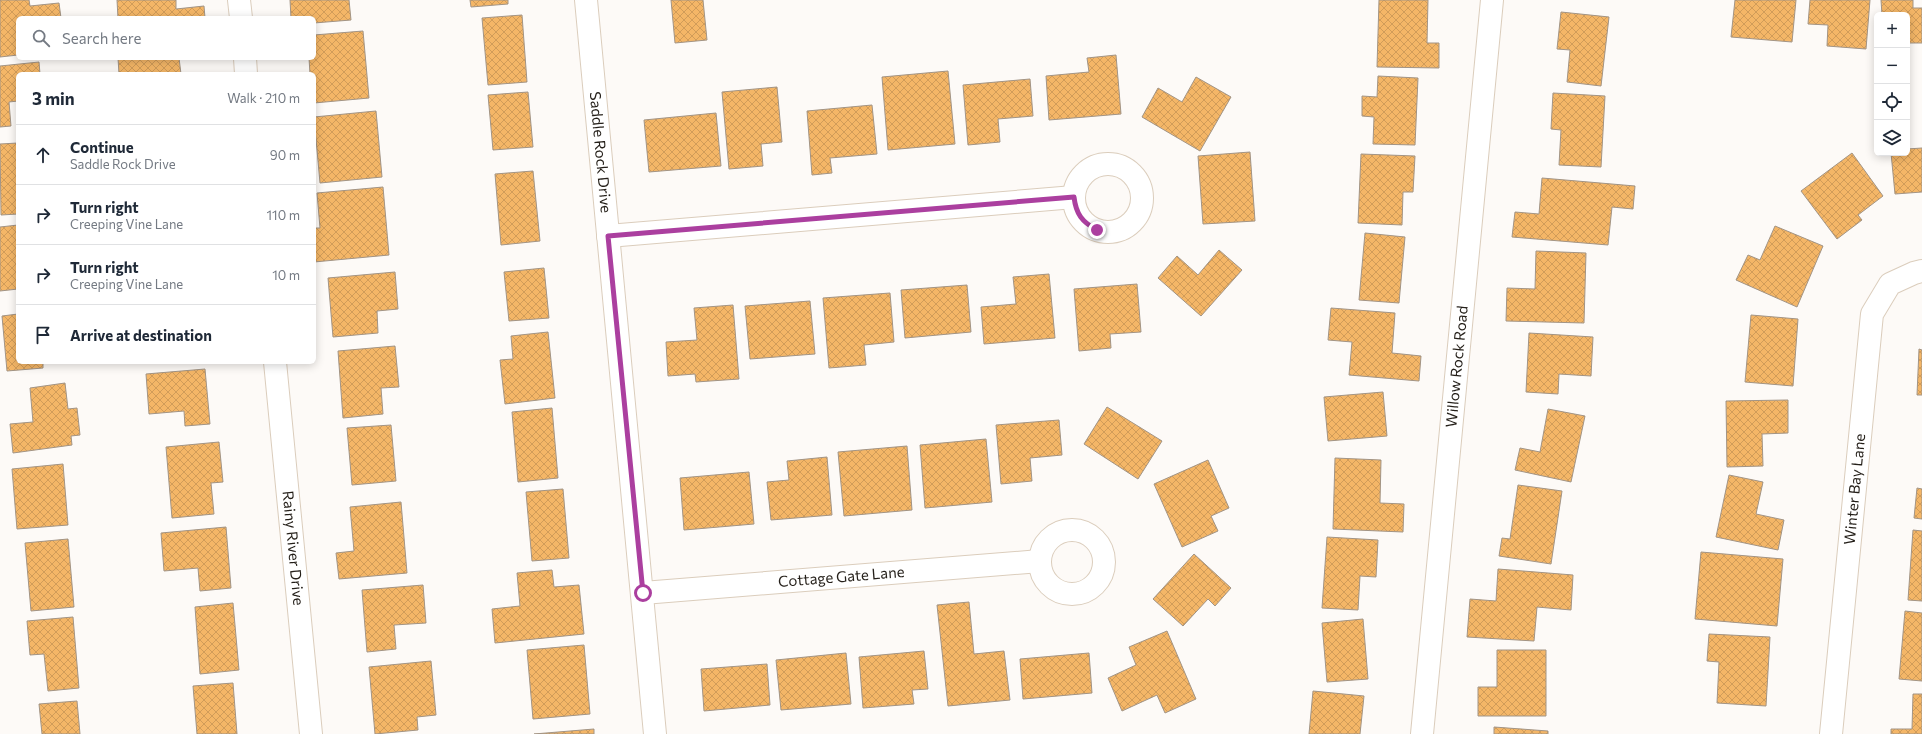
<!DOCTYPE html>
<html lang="en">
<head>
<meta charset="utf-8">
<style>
	:root { --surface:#fff; --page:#f2f2f3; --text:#1f2937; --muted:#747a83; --line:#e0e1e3 }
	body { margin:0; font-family:Commissioner,sans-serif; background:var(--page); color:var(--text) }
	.controls { position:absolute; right:12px; top:12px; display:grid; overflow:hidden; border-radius:6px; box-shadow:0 2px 10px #0003 }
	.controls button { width:36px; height:36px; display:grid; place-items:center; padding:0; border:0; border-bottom:1px solid var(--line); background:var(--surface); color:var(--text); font:20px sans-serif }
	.stop { position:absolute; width:12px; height:12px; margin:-9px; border:3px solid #ab3f9f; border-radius:50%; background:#fff }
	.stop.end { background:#ab3f9f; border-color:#fff; box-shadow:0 1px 4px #0008 }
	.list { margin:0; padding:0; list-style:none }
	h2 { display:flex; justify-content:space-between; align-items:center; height:52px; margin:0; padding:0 16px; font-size:17px }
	h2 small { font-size:13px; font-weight:400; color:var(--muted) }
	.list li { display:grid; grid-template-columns:26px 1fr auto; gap:12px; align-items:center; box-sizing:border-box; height:60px; padding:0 16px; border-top:1px solid var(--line) }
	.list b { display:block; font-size:15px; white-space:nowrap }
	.list p { margin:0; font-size:13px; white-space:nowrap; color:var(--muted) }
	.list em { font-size:13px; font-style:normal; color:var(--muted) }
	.icon { flex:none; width:22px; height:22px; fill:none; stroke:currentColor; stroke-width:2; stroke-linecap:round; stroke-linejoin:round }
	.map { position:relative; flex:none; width:1922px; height:734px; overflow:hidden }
	.search { position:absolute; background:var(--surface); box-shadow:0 2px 10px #0003; left:16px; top:16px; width:300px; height:44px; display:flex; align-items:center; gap:10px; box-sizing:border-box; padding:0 14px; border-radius:6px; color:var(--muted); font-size:15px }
	.panel { position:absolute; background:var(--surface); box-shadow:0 2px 10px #0003; left:16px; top:72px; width:300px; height:292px; border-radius:6px }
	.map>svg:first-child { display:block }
	.building { fill:url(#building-cross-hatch); stroke:#a29485 }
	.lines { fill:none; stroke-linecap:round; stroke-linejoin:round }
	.street-casing { stroke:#dbcdbc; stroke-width:24 }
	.street { stroke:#fff; stroke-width:22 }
	.route { stroke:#ab3f9f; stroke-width:5 }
	.labels { text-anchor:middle; stroke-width:3; stroke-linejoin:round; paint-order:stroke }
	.street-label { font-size:15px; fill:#241f19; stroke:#fdfaf7 }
</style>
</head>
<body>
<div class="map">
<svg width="1922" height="734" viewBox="0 0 1922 734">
	<defs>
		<pattern id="building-cross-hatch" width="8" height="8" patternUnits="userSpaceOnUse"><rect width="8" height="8" fill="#f4b667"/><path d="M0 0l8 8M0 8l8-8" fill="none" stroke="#d19c59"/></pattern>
	</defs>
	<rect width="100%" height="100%" fill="#fdfaf7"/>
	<g class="building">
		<polygon points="0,0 29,0 30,6 59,3 61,18 18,18 18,55 0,57"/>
		<polygon points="117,0 176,0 176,9 204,6 205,18 118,18"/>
		<polygon points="290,0 349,0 351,20 314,23 314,18 291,18"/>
		<polygon points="470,0 508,0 508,4 471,7"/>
		<polygon points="671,0 703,0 707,40 675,43"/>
		<polygon points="1379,0 1428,0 1427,43 1439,43 1439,68 1377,67"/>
		<polygon points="1735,0 1796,0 1792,42 1731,37"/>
		<polygon points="1810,0 1870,0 1866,49 1827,46 1828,25 1808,24"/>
		<polygon points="1881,0 1913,0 1913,8 1922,8 1922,43 1907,43 1907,15 1882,15"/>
		<polygon points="1561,12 1609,17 1601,86 1567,82 1570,50 1557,49"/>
		<polygon points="522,15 527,82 488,85 482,18"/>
		<polygon points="363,31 369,98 314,103 314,74 310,74 309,58 314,58 314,35"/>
		<polygon points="1116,55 1121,114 1049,120 1046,76 1089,72 1087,58"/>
		<polygon points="118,58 179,58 181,74 119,74"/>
		<polygon points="39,62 40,74 18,74 18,101 9,102 11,126 0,127 0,66"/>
		<polygon points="948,71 955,144 888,150 882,77"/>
		<polygon points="1378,76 1418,78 1415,145 1373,144 1374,117 1362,116 1362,96 1377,97"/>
		<polygon points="1196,77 1231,97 1200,151 1142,117 1158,88 1182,102"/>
		<polygon points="1030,79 1033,116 998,119 1000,142 968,145 963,85"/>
		<polygon points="777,87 782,142 761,144 763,166 729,169 722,92"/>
		<polygon points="528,92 533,147 493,150 488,95"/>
		<polygon points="1553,93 1605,96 1601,167 1559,165 1561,130 1551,129"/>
		<polygon points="872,105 877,154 830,158 832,173 812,175 807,111"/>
		<polygon points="376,111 382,177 320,183 314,117"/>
		<polygon points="716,113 721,166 649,172 644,120"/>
		<polygon points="18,143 18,214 1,215 0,144"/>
		<polygon points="1922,148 1922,192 1895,194 1891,153 1907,153 1907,149"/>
		<polygon points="1250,152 1255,221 1203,224 1198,156"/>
		<polygon points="1852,153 1883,196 1858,215 1862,220 1837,239 1801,191"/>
		<polygon points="1361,154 1415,156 1413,192 1403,192 1402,225 1358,223"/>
		<polygon points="533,171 540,241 501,245 495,174"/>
		<polygon points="1542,178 1635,186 1633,209 1612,207 1608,245 1512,237 1515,212 1539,214"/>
		<polygon points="383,187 389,255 314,262 314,228 320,228 317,193"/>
		<polygon points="18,225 18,289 0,291 0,227"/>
		<polygon points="1775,226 1823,246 1797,307 1736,280 1748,255 1760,260"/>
		<polygon points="1365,233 1405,237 1399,303 1359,300"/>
		<polygon points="1219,250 1242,270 1201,316 1158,278 1177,256 1198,275"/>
		<polygon points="1536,251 1586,253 1584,323 1506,321 1507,288 1535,289"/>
		<polygon points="544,268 549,318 509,321 504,272"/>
		<polygon points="395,272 398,309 377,311 378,333 333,337 328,278"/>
		<polygon points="1049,274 1055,338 984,344 981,307 1016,304 1013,277"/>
		<polygon points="1137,284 1141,332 1110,334 1111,348 1079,351 1074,289"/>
		<polygon points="967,285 971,332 905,338 901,290"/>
		<polygon points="890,293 894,342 864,345 866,365 829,368 823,298"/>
		<polygon points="810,301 815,354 750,359 745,306"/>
		<polygon points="733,305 739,379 696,382 695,374 668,376 666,342 697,340 694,308"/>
		<polygon points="1331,308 1395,313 1392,353 1421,356 1419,381 1349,375 1352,342 1328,340"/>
		<polygon points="18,314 18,362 43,362 43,368 7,371 2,316"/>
		<polygon points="1751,315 1798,319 1793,386 1745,382"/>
		<polygon points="548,332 555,398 505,404 500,360 513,359 511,336"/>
		<polygon points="1529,333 1593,337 1591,376 1559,374 1558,394 1526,392"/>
		<polygon points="395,346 399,387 381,388 383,414 343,418 338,351"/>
		<polygon points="1919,349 1922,350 1922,395 1917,395"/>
		<polygon points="205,369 210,424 185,426 184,411 149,414 146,374"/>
		<polygon points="65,383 68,409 77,408 80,435 71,436 72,445 13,453 10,424 33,422 30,388"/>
		<polygon points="1383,392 1387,436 1328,441 1324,397"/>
		<polygon points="1788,400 1788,433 1762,434 1763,466 1727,467 1726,401"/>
		<polygon points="1107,407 1162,441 1138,479 1084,444"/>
		<polygon points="552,408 558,478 518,482 512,412"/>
		<polygon points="1548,409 1585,416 1571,482 1515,470 1520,448 1540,452"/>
		<polygon points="1059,420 1062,455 1030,458 1032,481 1001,484 996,425"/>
		<polygon points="391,425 396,481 352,485 347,428"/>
		<polygon points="986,439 992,502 925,508 920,445"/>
		<polygon points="219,442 223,482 211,483 214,514 172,518 166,447"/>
		<polygon points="907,446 912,510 844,516 838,452"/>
		<polygon points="827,457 832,515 771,520 767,482 789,480 787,461"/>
		<polygon points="1335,458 1381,460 1380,503 1404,504 1403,532 1333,529"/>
		<polygon points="1208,460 1229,508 1211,516 1218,531 1182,547 1154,484"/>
		<polygon points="63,464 68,525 17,529 12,469"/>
		<polygon points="749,472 754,524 684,530 680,478"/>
		<polygon points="1729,475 1763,482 1756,514 1784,520 1778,550 1716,537"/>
		<polygon points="1518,485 1562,491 1551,564 1499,556 1502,538 1510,539"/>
		<polygon points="1917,488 1922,489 1922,519 1914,518"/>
		<polygon points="563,489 569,558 532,561 526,492"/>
		<polygon points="401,502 407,573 339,579 336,553 354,551 350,507"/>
		<polygon points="226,527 231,588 200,591 198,568 164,571 161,533"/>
		<polygon points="1913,530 1922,531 1922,601 1908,600"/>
		<polygon points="1327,537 1378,540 1376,577 1360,576 1358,610 1322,608"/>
		<polygon points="68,539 74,607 31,611 25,543"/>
		<polygon points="1701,552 1783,559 1777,626 1695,619"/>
		<polygon points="1194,554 1231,588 1215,606 1208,599 1183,626 1153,599"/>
		<polygon points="1498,569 1573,575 1571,610 1537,607 1534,641 1467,637 1470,599 1496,601"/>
		<polygon points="552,570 554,587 579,585 584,634 495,643 492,609 520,606 517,573"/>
		<polygon points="423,585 426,623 394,625 396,649 367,652 362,590"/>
		<polygon points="969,602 974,654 1004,651 1010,700 948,706 937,605"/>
		<polygon points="233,603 239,670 200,674 195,607"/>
		<polygon points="1905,611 1922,613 1922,681 1899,679"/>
		<polygon points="73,617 79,688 48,691 44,654 30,655 27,621"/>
		<polygon points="1363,619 1368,679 1327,682 1322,623"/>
		<polygon points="1167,631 1196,699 1165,713 1157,695 1122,711 1108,678 1136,665 1129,647"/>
		<polygon points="1709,634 1770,637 1766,706 1717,703 1719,662 1707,661"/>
		<polygon points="584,645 590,714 533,719 527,650"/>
		<polygon points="1497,650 1546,650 1546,716 1478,716 1478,687 1497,687"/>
		<polygon points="924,651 928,689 912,690 914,704 863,708 859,657"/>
		<polygon points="846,653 851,704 781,710 776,660"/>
		<polygon points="1089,653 1092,693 1023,699 1020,659"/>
		<polygon points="431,661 436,715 417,717 418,730 375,734 369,667"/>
		<polygon points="767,664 770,705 704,711 701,669"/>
		<polygon points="233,683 237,734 197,734 193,686"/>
		<polygon points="1313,691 1364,696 1360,734 1309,734"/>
		<polygon points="1913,694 1922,694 1922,734 1891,734 1891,729 1912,729"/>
		<polygon points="77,701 80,734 42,734 39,704"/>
		<polygon points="1494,727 1548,731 1548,734 1494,734"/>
		<polygon points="594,729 594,734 534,734"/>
	</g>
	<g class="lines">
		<defs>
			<g id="street">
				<polyline points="239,0 241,18"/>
				<path id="s1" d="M586 0 655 734"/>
				<polyline points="245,58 246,74"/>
				<circle cx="1108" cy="198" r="34"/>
				<polyline points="608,236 1074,197"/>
				<path id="s2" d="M275 362 311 734"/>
				<circle cx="1072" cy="562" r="32"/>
				<path id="s3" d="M643 593 1040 561"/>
				<path id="s4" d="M1422 734 1492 0"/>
				<path id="s5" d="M1831 734 1872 314 1890 284 1914 273 1922 271"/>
			</g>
		</defs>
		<use href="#street" class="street-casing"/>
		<use href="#street" class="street"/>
	</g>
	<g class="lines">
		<path class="route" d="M643 593 608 236 1074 197C1076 214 1082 222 1097 230"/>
	</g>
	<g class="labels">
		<g class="street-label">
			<text dy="5" stroke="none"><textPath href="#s1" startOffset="153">Saddle Rock Drive</textPath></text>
			<text dy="5" stroke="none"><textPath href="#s4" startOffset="369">Willow Rock Road</textPath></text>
			<text dy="5" stroke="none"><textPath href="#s5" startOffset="246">Winter Bay Lane</textPath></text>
			<text dy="5" stroke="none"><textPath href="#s2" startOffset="187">Rainy River Drive</textPath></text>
			<text dy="5" stroke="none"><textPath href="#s3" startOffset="199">Cottage Gate Lane</textPath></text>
		</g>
	</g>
</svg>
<div class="controls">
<button>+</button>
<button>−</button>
<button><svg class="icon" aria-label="locate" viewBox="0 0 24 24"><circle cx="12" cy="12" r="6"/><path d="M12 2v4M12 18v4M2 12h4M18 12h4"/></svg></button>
<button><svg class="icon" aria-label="layers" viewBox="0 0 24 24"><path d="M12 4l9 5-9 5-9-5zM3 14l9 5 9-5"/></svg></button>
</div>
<div class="stop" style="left:643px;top:593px"></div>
<div class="stop end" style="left:1097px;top:230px"></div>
<div class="search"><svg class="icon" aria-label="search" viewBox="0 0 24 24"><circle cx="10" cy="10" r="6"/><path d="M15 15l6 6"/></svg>Search here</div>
<section class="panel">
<h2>3 min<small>Walk · 210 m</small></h2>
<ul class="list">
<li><svg class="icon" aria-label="ahead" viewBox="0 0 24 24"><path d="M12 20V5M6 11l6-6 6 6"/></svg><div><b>Continue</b><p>Saddle Rock Drive</p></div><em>90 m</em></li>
<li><svg class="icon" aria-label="right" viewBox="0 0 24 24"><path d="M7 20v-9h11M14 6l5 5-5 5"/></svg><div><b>Turn right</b><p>Creeping Vine Lane</p></div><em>110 m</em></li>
<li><svg class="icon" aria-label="right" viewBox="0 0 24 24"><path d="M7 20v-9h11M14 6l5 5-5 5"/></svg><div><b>Turn right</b><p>Creeping Vine Lane</p></div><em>10 m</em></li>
<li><svg class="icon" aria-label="arrive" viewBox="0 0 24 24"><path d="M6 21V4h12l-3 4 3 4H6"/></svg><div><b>Arrive at destination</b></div></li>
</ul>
</section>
</div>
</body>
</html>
